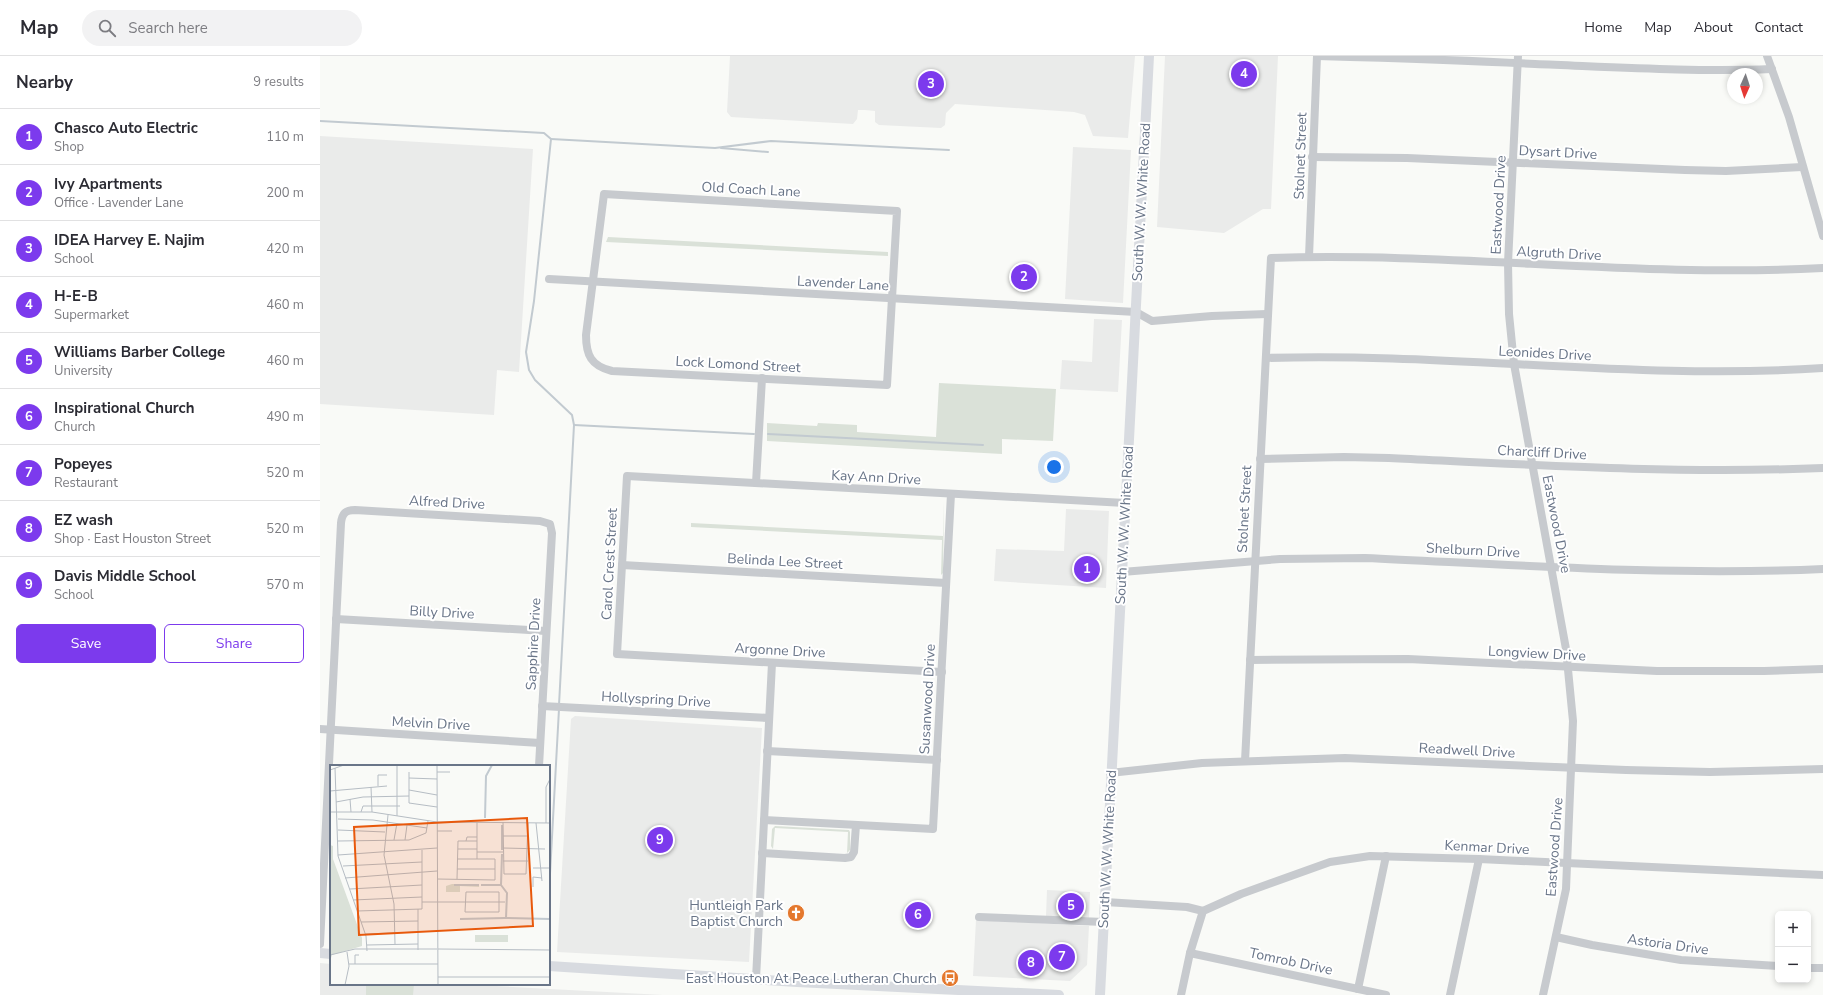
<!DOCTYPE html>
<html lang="en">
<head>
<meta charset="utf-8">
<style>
	:root { --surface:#fff; --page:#f2f2f3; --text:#2b2b33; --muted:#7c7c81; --line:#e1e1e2; --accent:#7c3aed }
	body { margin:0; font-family:"Nunito Sans",sans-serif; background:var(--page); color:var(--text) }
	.controls { position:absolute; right:12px; bottom:12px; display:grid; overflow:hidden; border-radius:6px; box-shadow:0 2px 6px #0003 }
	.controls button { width:36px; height:36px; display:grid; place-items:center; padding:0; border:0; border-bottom:1px solid var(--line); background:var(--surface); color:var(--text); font:20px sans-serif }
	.compass { position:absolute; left:1407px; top:12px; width:36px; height:36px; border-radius:50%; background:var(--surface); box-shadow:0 2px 6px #0003; rotate:183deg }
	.you { position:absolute; left:734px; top:411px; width:14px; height:14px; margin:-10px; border:3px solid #fff; border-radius:50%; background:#1a73e8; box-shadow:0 0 0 6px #1a73e833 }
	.badge { display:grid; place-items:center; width:26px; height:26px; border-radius:50%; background:var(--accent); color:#fff; font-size:13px; font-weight:700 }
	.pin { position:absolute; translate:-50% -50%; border:2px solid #fff; box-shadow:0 1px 4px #0006 }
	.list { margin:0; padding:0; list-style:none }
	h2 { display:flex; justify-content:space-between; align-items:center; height:52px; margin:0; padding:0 16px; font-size:17px }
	h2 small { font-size:13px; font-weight:400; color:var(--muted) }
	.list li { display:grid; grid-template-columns:26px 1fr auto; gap:12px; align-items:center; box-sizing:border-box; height:56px; padding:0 16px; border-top:1px solid var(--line) }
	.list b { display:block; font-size:15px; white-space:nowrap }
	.list p { margin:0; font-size:13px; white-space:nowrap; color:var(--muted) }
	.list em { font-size:13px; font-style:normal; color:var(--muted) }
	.actions { display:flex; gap:8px; padding:12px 16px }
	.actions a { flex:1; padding:9px 0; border:1px solid var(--accent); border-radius:6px; text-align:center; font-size:14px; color:var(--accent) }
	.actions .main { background:var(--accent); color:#fff }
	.icon { flex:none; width:22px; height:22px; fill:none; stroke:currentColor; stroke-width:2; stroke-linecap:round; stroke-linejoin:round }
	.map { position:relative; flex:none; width:1503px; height:939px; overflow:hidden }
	header { display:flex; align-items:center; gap:24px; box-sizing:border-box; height:56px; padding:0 20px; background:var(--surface); border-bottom:1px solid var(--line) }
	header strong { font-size:19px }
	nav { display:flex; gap:22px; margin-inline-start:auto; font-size:14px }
	.search { width:280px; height:36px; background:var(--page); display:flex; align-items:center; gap:10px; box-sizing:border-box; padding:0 14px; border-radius:22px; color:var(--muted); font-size:15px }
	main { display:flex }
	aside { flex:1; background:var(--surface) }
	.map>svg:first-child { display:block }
	.built { fill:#eaebea }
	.green { fill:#dae1d8 }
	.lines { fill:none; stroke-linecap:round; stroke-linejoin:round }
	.stream { stroke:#c2cad0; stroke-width:2 }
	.minor { stroke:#c7cace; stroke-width:8 }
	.major { stroke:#d8dbe0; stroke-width:10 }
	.labels { text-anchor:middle; stroke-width:4; stroke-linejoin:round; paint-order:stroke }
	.street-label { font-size:14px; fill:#697588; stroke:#fff }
	.poi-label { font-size:14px; fill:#697588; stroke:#fff; text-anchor:end }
	.inset-river { fill:none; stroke:#c2cad0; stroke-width:2 }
	.inset-road { fill:none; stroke:#b6bdc4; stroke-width:1 }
	.view { fill:#e8590c; fill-opacity:0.15; stroke:#e8590c; stroke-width:2 }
	.inset-edge { fill:none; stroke:#697588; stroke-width:2 }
</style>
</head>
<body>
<header>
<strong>Map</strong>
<div class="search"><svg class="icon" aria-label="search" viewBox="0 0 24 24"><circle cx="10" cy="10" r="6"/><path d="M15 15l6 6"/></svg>Search here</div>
<nav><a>Home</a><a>Map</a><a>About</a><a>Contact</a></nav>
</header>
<main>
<aside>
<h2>Nearby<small>9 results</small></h2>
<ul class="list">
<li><span class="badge">1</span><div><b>Chasco Auto Electric</b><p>Shop</p></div><em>110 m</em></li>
<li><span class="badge">2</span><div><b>Ivy Apartments</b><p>Office · Lavender Lane</p></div><em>200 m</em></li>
<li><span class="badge">3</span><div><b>IDEA Harvey E. Najim</b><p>School</p></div><em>420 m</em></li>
<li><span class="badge">4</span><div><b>H-E-B</b><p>Supermarket</p></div><em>460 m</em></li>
<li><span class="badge">5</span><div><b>Williams Barber College</b><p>University</p></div><em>460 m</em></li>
<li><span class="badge">6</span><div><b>Inspirational Church</b><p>Church</p></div><em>490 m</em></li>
<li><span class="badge">7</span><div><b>Popeyes</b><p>Restaurant</p></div><em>520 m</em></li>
<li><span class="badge">8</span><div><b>EZ wash</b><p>Shop · East Houston Street</p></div><em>520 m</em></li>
<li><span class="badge">9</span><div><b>Davis Middle School</b><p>School</p></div><em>570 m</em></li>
</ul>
<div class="actions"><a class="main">Save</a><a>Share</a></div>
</aside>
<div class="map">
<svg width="1503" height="939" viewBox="0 0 1503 939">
	<rect width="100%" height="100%" fill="#f9faf7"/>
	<g class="built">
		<polygon points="410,0 815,0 808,82 773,80 765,59 754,56 635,48 626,57 625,69 621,72 559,69 555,66 555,55 545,54 538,54 537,63 533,68 411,61 407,56"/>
		<polygon points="845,0 958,0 951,153 943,153 904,177 837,171"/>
		<polygon points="0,80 213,93 199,316 177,314 174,359 0,348"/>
		<polygon points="753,91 811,94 803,247 745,243"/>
		<polygon points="774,263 802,264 798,336 740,333 742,304 772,306"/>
		<polygon points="746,453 789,455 786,532 674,525 676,493 744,495"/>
		<polygon points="255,660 442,672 429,906 237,896 251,663"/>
		<polygon points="727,834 770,836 769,862 726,860"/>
		<polygon points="656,864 769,870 767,909 750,925 653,920"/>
		<polygon points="0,907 11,908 11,928 138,928 343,939 0,939"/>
	</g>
	<g class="green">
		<polygon points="288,181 568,196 568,200 286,186"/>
		<polygon points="619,327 736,333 733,385 682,383 682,398 447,385 447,367 497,370 498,367 537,369 537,376 616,381"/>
		<polygon points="624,445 623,517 621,519 622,484 371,471 371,467 623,480"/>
		<polygon points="455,770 529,774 530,776 530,794 527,797 528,776 455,772 453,793 451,790 452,773"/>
		<polygon points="46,928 94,928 93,939 46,939"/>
	</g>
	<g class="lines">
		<g class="stream">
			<polyline points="0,65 224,77 231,83 214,245 206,296 209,314 215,324 252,359 254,369 239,649"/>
			<polyline points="231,83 395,92 451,85 629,94"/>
			<polyline points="401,92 448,96"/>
			<polyline points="254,369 434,378"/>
			<polyline points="448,378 663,389"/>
			<polyline points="229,836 239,653"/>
		</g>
		<g class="minor">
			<path d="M997 0C1070 2 1142 4 1215 8 1294 11 1373 16 1452 13"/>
			<polyline points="1198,0 1188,207 1189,258 1194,308 1246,593 1253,665 1246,833 1223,939"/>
			<polyline points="1447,0 1469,61 1503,180"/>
			<polyline points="992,101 1087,102 1365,114 1406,115 1482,111"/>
			<path d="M284 138 577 155 567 329 292 315C271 310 266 299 266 279Z"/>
			<polyline points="989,201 997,0"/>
			<polyline points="229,223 816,256 832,265 892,260 947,258"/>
			<path d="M946 302C1131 296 1317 325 1503 312"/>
			<path d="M940 403 1024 401 1069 402C1214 409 1358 418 1503 412"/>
			<polyline points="436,427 442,322"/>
			<polyline points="302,509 626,527"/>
			<path d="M802 516 960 503 1045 502C1198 509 1350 520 1503 513"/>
			<polyline points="16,563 226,575"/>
			<polyline points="930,604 1088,603 1337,615 1444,615 1503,613"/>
			<polyline points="622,616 297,598 307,420 805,447"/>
			<polyline points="222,650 449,662"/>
			<polyline points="0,673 220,687"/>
			<polyline points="447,695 617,704"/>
			<path d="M925 705 951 202C1135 196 1319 222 1503 212"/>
			<polyline points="790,717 882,707 1025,702 1306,714 1390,716 1503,713"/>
			<polyline points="444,764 613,773 631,438"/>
			<polyline points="442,797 525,802 531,801 534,796 536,769"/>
			<polyline points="785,846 867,851 883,855"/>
			<polyline points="659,861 784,866"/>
			<polyline points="1236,881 1272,889 1361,904 1458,910"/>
			<path d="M0 888 21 467C22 458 25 454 35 454L220 465 230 468 232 477 219 710"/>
			<polyline points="870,897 1066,939"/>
			<polyline points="1488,912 1503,912"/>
			<polyline points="436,923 452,607"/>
			<polyline points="1038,933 1066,800"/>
			<polyline points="861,939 870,897 883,855 921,838 1010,806 1050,800 1159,803 1503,819"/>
			<polyline points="1130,939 1159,803"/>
		</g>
		<g class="major">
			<polyline points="0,897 11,898"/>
			<polyline points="229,910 477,926 739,939"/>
			<polyline points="780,939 829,0"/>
		</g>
	</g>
	<defs>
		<symbol id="church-disc" viewBox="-11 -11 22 22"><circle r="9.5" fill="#e4782d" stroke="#fff"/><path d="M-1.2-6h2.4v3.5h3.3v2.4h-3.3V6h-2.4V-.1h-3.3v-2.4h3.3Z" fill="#fff"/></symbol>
		<symbol id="bus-disc" viewBox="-11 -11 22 22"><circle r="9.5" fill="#e4782d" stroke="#fff"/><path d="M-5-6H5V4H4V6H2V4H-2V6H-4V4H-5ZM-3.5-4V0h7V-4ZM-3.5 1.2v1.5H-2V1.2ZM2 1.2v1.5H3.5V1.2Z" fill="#fff"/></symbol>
	</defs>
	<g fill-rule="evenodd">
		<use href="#church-disc" x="466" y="847" width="20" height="20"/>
		<use href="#bus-disc" x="620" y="912" width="20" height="20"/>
	</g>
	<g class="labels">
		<g class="street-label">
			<text transform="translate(1238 96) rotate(3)" y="5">Dysart Drive</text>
			<text transform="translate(980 100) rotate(-88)" y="5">Stolnet Street</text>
			<text transform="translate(431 133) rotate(3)" y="5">Old Coach Lane</text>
			<text transform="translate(821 146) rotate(-87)" y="5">South W. W. White Road</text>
			<text transform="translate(1178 149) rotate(-87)" y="5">Eastwood Drive</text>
			<text transform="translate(1239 197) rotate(3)" y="5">Algruth Drive</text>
			<text transform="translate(523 227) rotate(3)" y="5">Lavender Lane</text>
			<text transform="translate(1225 297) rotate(3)" y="5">Leonides Drive</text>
			<text transform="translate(418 308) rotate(3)" y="5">Lock Lomond Street</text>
			<text transform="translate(1222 396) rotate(3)" y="5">Charcliff Drive</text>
			<text transform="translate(556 421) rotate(3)" y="5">Kay Ann Drive</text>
			<text transform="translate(127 446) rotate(3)" y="5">Alfred Drive</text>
			<text transform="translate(924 453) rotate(-87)" y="5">Stolnet Street</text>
			<text transform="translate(1237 468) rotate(79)" y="5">Eastwood Drive</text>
			<text transform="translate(804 469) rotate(-87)" y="5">South W. W. White Road</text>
			<text transform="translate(1153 494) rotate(3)" y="5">Shelburn Drive</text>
			<text transform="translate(465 505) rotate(3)" y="5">Belinda Lee Street</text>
			<text transform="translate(289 508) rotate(-87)" y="5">Carol Crest Street</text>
			<text transform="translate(122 556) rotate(3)" y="5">Billy Drive</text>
			<text transform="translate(213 588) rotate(-87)" y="5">Sapphire Drive</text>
			<text transform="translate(460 594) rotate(3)" y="5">Argonne Drive</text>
			<text transform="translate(1217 597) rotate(3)" y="5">Longview Drive</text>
			<text transform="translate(336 643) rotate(3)" y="5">Hollyspring Drive</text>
			<text transform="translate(607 643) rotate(-87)" y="5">Susanwood Drive</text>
			<text transform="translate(111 667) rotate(3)" y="5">Melvin Drive</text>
			<text transform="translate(1147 694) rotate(3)" y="5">Readwell Drive</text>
			<text transform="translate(1167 791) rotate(3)" y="5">Kenmar Drive</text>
			<text transform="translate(1234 791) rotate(-86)" y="5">Eastwood Drive</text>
			<text transform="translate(787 793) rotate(-87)" y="5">South W. W. White Road</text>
			<text transform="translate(1348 888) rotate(8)" y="5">Astoria Drive</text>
			<text transform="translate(971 905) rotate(12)" y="5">Tomrob Drive</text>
		</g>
		<g class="poi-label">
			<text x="463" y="854">Huntleigh Park<tspan x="463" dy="16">Baptist Church</tspan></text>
			<text x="617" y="927">East Houston At Peace Lutheran Church</text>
		</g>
	</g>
	<g transform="translate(10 709)">
		<rect width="220" height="220" fill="#f9faf7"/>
		<path d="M0 80 3 81V94L32 173V181L2 190 0 196ZM122 119H149V122L130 121V127H116V121ZM145 170H178V177H145Z" fill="#dae1d8"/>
		<path class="inset-river" d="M155 53 156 11 162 0M172 85V60M172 89 171 120 177 128 176 153 220 154M124 120H149M151 120H171M130 154 175 153"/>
		<path class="inset-road" d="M107 0 108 220M5 3 8 91 36 171 37 186M0 5 14 0M79 7V38L107 42M107 7H120M79 13 107 14M48 21V10H57M41 22 42 47M79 25 107 30M0 26 57 21M20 34 21 47M6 37 33 32 79 31M0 47H42L107 57 220 58M31 47 33 41H70M58 50 54 90 64 139 65 179M67 51V0M8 54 43 55 97 63M147 57V94M173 57 174 109H196L198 58M206 58 212 116M216 58V22L220 14M8 65 55 67M107 66H122M173 71H198M64 75 67 58M75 75 77 60M8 76 79 75 96 68 98 56M136 76 137 72H147M173 83 215 84M128 84H147M147 87H173M8 90 107 83M173 96H198M13 101 92 97M203 103H220M127 104H165M15 113 107 106M107 114 165 115V94H127M127 114 128 76H147M203 122V112L212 113M20 124 92 120M136 127H169V147H135ZM23 135 92 132M92 137H175M88 144V185M27 146 92 144V85M31 157 88 156M35 169 88 167M37 180 88 179M108 184 220 185M0 190 25 184H107M19 199H108M25 199V190H29M108 212H220M15 220 19 201 17 187"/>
		<path class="view" d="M197 53 203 161 29 170 24 62Z"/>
		<rect width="220" height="220" class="inset-edge"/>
	</g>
</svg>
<div class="controls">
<button>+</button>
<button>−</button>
</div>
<svg class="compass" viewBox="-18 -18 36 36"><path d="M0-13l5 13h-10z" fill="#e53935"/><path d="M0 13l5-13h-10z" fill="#7c7c81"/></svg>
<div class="you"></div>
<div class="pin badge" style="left:767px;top:513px">1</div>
<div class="pin badge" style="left:704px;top:221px">2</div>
<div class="pin badge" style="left:611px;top:28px">3</div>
<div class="pin badge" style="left:924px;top:18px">4</div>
<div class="pin badge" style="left:751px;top:850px">5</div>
<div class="pin badge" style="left:598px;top:859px">6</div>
<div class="pin badge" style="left:742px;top:901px">7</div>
<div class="pin badge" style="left:711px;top:907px">8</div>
<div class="pin badge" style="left:340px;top:784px">9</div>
</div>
</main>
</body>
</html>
